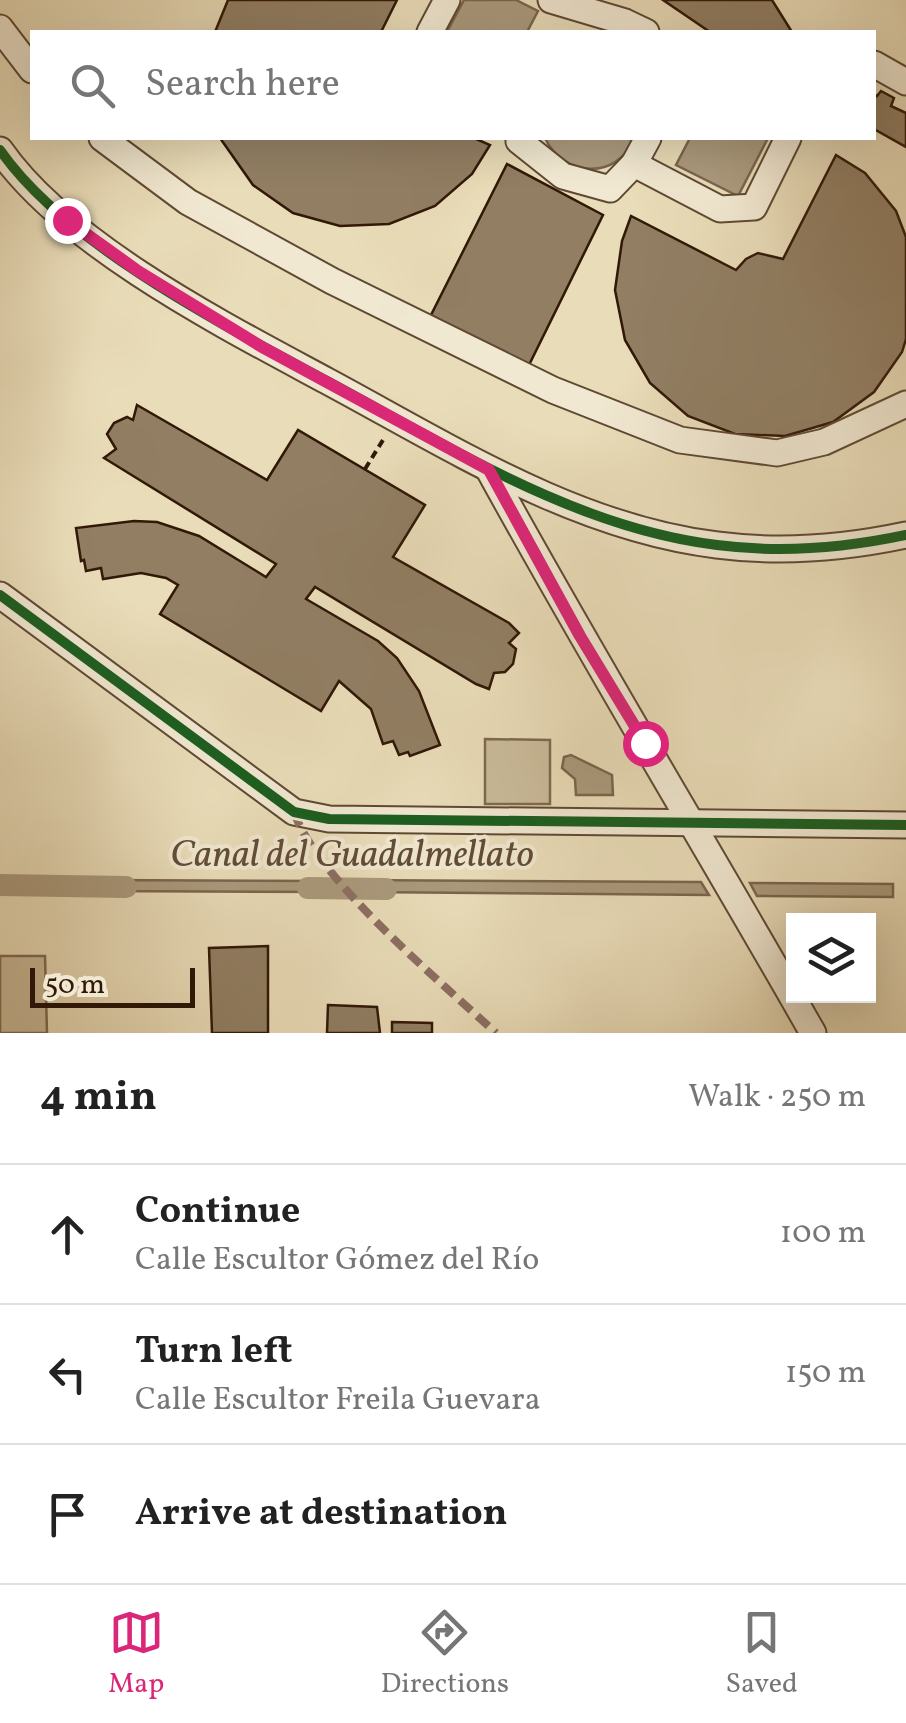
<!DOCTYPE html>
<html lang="en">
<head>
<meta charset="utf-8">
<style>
	:root { --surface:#fff; --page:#f2f2f2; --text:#222; --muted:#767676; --line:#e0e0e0; --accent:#db2777 }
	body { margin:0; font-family:Vollkorn,serif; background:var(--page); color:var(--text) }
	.controls { position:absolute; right:30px; bottom:30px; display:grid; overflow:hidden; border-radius:0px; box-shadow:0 10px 40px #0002 }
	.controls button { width:90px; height:90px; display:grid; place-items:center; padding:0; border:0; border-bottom:2px solid var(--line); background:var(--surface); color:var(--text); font:50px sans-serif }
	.scale { position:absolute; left:30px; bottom:25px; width:165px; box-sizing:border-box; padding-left:10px; border:5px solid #311807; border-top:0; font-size:28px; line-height:35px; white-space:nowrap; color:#311807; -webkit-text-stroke:8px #f1e8d1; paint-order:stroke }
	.stop { position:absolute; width:30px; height:30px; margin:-22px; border:8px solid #db2777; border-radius:50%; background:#fff }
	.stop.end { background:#db2777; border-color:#fff; box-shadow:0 2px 10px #0008 }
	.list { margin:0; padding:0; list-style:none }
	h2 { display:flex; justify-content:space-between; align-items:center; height:130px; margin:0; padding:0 40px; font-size:42px }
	h2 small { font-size:32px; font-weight:400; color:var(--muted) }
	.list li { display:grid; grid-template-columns:65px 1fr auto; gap:30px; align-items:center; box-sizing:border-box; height:140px; padding:0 40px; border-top:2px solid var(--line) }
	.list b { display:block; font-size:38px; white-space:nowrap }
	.list p { margin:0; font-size:32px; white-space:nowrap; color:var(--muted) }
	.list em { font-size:32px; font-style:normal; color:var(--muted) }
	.icon { flex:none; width:55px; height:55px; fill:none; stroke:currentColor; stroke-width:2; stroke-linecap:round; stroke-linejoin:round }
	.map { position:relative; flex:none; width:906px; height:1033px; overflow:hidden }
	.search { position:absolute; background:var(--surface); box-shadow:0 10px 40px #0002; left:30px; right:30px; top:30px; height:110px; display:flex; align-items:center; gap:25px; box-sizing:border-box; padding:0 35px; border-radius:0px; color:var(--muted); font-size:38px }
	.sheet { height:550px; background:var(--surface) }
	nav { display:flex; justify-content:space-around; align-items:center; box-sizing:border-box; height:140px; border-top:2px solid var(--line); background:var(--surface); font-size:28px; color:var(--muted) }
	nav a { display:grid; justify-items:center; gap:5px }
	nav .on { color:var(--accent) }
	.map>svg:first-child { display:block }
	.green { fill:#cabb9a; stroke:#7e6a50; stroke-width:2.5 }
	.water { fill:#aa997c; stroke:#7a654d; stroke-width:2.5 }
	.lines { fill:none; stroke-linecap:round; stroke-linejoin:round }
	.canal { stroke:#aa997c; stroke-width:22 }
	.building { fill:#917e63; stroke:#311807; stroke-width:2.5 }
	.minor-casing { stroke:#5f4933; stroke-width:29 }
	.path { stroke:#311807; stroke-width:4; stroke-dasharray:8 5; stroke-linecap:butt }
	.minor { stroke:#f1e8d1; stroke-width:25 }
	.quiet { stroke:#8d6e63; stroke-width:8; stroke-dasharray:15 8; stroke-linecap:butt }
	.cycleway-casing { stroke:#f1e8d1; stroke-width:16 }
	.cycleway { stroke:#1b5e20; stroke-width:10 }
	.route { stroke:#db2777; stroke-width:12 }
	.labels { text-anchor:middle; stroke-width:8; stroke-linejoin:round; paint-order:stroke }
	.water-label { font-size:38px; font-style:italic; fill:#614c36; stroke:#f1e8d1 }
</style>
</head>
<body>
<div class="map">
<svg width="906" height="1033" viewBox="0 0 906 1033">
	<rect width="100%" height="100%" fill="#e9dcb8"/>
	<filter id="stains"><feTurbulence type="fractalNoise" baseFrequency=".002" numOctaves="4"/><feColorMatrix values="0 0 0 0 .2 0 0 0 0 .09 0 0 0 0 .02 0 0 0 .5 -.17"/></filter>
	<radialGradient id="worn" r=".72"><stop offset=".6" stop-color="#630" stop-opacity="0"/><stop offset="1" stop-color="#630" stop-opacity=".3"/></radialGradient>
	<g class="green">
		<polygon points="485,739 550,740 550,804 485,804"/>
		<polygon points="0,956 45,956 47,1033 0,1033"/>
	</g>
	<g class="water">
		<polygon points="464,0 516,0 538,11 527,32 447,32"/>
		<path d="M545 138H634C618 181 563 177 545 138Z"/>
		<polygon points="690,138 768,138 738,196 676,165"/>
		<polygon points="571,755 612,775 613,795 576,795 575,779 562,768 564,757"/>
		<polygon points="0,880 90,881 90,889 0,889"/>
		<polygon points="98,880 332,881 341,892 98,891"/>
		<polygon points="350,880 701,882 709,895 362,892"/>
		<polygon points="750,883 893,884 893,897 757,896"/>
	</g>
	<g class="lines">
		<g class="canal">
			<polyline points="0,885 126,887"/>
			<polyline points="308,888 386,889"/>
		</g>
	</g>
	<g class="building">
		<polygon points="397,0 381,32 215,32 228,0"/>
		<polygon points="663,0 772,0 792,32 710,32"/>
		<polygon points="881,91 894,98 891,106 906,113 906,147 874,129 874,94 877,96"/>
		<polygon points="220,138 474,138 490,145 472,174 435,206 389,224 340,226 293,213 253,185"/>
		<polygon points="836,155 865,173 896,211 906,237 906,339 902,352 874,392 833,422 785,436 735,434 688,416 650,383 625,340 615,290 622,241 631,216 736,270 746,259 758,253 783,259"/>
		<polygon points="507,164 603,215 528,367 431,315"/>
		<polygon points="137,405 267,480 298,430 425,505 393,557 509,623 519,633 509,643 516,649 513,664 505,672 494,673 489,689 476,684 315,587 306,599 378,641 397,658 419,691 440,745 410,756 408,752 399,755 393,741 383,744 371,709 339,681 321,711 160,614 178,585 166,578 141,573 103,579 101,568 86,571 84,560 81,561 76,528 134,521 157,522 199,536 266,577 276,564 104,458 116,449 107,434 114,423 127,417 133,420"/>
		<polygon points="268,946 268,1033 212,1033 209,948"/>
		<polygon points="328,1005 377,1007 380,1033 327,1033"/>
		<polygon points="392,1022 432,1023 432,1033 392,1033"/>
	</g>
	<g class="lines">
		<defs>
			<g id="minor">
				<polyline points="551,0 625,22 646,32"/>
				<polyline points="0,28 32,70"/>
				<polyline points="430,32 447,0"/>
				<polyline points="874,64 906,82"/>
				<polyline points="102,138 188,202 332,281 553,390 680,440 777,453 824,442 906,404"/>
				<polyline points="520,138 519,141 563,176 610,189 634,164 720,209 754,207 788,138"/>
				<path d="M0 150C66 245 225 326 327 381 450 447 576 528 717 545 779 553 845 548 906 535"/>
				<polyline points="634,164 648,138"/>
				<path d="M489 470C593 660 706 845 813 1033"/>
				<polyline points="0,595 294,812 329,819 906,825"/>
			</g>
		</defs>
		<use href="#minor" class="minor-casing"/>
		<polyline class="path" points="365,469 383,440"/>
		<use href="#minor" class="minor"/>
		<path class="quiet" d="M294 812C317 879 441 982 496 1033"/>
		<defs>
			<g id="cycleway">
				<path d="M0 150C66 245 225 326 327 381 450 447 576 528 717 545 779 553 845 548 906 535"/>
				<polyline points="0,595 294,812 329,819 906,825"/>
			</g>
		</defs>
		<use href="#cycleway" class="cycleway-casing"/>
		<use href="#cycleway" class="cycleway"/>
	</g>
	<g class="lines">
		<polyline class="route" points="67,220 138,271 262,347 489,470 580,636 645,743"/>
	</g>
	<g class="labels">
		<g class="water-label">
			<text x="352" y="866">Canal del Guadalmellato</text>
		</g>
	</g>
	<rect width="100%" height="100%" filter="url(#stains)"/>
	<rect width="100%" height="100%" fill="url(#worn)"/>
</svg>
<div class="controls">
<button><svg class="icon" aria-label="layers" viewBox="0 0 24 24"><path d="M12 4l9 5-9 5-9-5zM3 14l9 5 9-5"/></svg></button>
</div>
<div class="scale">50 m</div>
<div class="stop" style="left:645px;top:743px"></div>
<div class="stop end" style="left:67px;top:220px"></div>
<div class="search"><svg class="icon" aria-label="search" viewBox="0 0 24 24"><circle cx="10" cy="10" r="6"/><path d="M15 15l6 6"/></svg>Search here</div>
</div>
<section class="sheet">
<h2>4 min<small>Walk · 250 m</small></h2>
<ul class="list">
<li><svg class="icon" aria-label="ahead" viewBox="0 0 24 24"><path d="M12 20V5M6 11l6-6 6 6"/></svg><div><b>Continue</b><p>Calle Escultor Gómez del Río</p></div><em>100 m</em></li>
<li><svg class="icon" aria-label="left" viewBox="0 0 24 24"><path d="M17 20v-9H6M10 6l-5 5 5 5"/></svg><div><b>Turn left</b><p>Calle Escultor Freila Guevara</p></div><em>150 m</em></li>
<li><svg class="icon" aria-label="arrive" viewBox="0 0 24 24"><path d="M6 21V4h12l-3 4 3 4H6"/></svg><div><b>Arrive at destination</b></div></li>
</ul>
</section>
<nav>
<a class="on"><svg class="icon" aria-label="map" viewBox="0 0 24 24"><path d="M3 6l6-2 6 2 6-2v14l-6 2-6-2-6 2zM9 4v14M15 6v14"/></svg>Map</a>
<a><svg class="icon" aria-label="directions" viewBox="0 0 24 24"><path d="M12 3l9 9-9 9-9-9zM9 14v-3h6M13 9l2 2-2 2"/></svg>Directions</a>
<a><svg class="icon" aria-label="saved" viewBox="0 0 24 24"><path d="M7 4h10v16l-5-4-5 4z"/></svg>Saved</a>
</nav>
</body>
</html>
